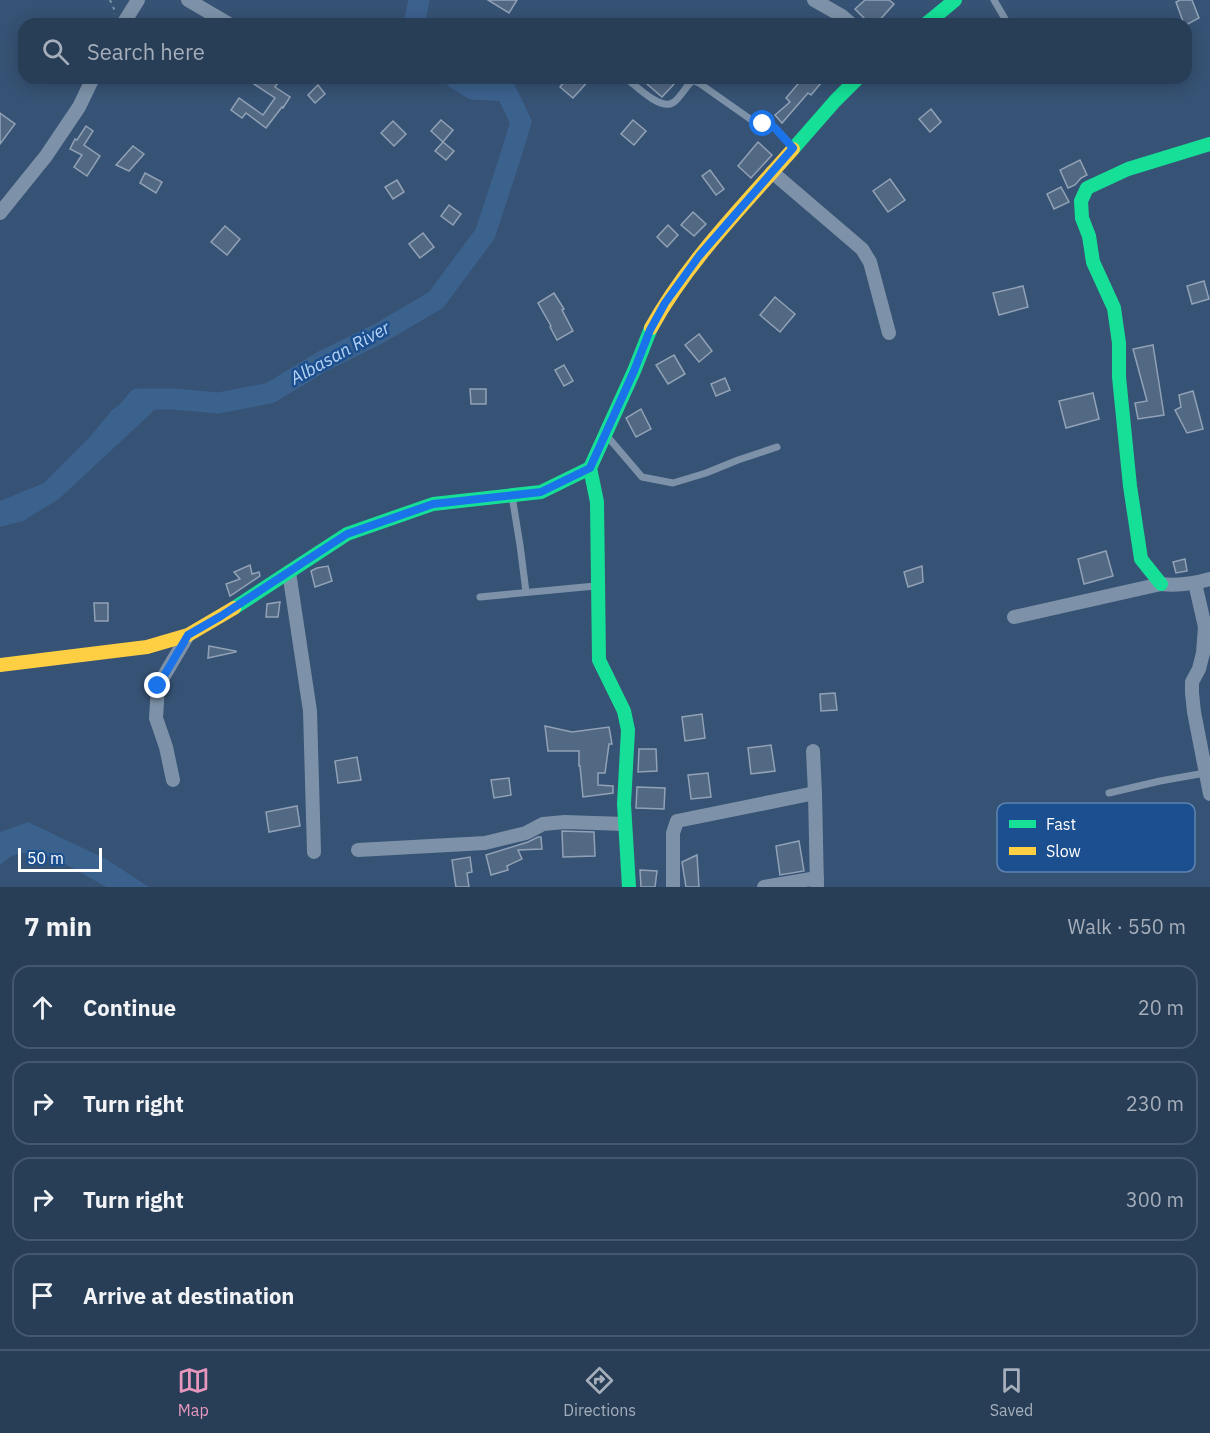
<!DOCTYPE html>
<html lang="en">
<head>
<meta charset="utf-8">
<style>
	:root { --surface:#283e57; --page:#344961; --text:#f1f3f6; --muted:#a5aeba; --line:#44576d; --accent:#e797bd }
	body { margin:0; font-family:"IBM Plex Sans",sans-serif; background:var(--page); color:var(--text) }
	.scale { position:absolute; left:18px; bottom:15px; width:84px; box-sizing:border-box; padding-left:6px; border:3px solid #fff; border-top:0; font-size:16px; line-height:21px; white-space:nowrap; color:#fff; -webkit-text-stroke:4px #1b4f8f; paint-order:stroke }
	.stop { position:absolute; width:18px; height:18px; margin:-14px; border:4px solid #1a73e8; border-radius:50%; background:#fff }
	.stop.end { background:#1a73e8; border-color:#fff; box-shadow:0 2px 6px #0008 }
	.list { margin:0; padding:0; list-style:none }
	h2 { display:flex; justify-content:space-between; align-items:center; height:78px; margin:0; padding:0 24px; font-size:26px }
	h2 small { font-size:20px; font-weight:400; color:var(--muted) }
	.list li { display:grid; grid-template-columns:39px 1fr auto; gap:18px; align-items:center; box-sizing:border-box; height:84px; margin:0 12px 12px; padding:0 12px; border:2px solid var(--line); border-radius:18px }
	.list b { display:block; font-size:22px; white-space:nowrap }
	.list em { font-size:20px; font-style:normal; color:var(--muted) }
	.icon { flex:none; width:33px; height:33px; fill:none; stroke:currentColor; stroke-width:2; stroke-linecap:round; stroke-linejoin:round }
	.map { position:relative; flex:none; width:1210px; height:887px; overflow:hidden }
	.search { position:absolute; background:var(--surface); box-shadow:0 3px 15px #0003; left:18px; right:18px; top:18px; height:66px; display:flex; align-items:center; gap:15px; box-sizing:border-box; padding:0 21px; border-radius:18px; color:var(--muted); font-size:22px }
	.sheet { height:462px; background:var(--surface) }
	nav { display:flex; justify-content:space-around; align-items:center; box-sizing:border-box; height:84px; border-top:2px solid var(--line); background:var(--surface); font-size:16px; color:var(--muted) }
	nav a { display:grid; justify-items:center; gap:3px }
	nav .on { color:var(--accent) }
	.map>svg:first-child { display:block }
	.water { fill:#3b618d }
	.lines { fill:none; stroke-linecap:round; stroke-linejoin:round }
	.river { stroke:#3b618d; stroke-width:21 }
	.building { fill:#526984; stroke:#92a2b6; stroke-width:1.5 }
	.path { stroke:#7d92a8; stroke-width:2; stroke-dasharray:3 4.5; stroke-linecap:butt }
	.lane { stroke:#7d92a8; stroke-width:7 }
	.street { stroke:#7d92a8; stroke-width:14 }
	.fast { stroke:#16e098; stroke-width:14 }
	.slow { stroke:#ffcf43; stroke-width:14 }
	.route { stroke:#1a73e8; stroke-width:8 }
	.labels { text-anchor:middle; stroke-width:5; stroke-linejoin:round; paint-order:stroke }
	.water-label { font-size:18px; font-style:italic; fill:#b5d3f5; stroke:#1b4f8f }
	.key { fill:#1b4f8f; stroke:#5f84b1; stroke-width:1.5 }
	.key-label { font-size:16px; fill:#fff }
</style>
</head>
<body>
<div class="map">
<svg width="1210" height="887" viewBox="0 0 1210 887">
	<rect width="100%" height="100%" fill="#365274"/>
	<g class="water">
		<polygon points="137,392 161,404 59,499 23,521 0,527 0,501 44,483 88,439 112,410"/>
		<polygon points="28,822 106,859 149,887 106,887 71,867 47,856 21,853 10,857 0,865 0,832"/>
	</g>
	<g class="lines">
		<g class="river">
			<polyline points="414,24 419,0"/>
			<polyline points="128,411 138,399 174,399 218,403 270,393 323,361 378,334 436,300 485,234 510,158 521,122 506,91 473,89 455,78"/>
		</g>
	</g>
	<g class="building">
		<polygon points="488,0 517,0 509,13"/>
		<polygon points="865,0 889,0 894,4 876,24 870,24 855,9"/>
		<polygon points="1180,0 1192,0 1199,18 1186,25 1184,24 1176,2"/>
		<polygon points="245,78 281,78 275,87 290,97 283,108 282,107 266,128 246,113 242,118 231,110 239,98 263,115 275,98"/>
		<polygon points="567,78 591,78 573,98 560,87"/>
		<polygon points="640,78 667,78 674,84 662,97"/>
		<polygon points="803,78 815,78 821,83 811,95 808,93 782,123 775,115 790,102 786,98"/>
		<polygon points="318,85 325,94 315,103 308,95"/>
		<polygon points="931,109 941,122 930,132 919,119"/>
		<polygon points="0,113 15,124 0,144"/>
		<polygon points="441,120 453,130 443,142 431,131"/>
		<polygon points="633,120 646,131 634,145 621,134"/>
		<polygon points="393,121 406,134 394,146 381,133"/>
		<polygon points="86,126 93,131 84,145 100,156 87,176 74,167 82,155 70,149 75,139 77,140"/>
		<polygon points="443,142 454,151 446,160 435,151"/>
		<polygon points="758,142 772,155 751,178 738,166"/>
		<polygon points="133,146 144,154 129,171 116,165"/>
		<polygon points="1080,160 1087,175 1081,178 1075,185 1068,188 1060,170"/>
		<polygon points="710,170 724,189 716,195 702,176"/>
		<polygon points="145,173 162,182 156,193 140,183"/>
		<polygon points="890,179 905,200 888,212 873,191"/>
		<polygon points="397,180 404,192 393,199 385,187"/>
		<polygon points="1061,187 1069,202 1054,209 1047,194"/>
		<polygon points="449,205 461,214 453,225 441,216"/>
		<polygon points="693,212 706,224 694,236 681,225"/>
		<polygon points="668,225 678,235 667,247 657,237"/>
		<polygon points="225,226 240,239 227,255 211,242"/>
		<polygon points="423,233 434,247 420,258 409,244"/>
		<polygon points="1204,281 1209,299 1192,304 1187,286"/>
		<polygon points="1023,286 1028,307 999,315 993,293"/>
		<polygon points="554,293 564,309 562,310 573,331 557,340 550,327 551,326 538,303"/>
		<polygon points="775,297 795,314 780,332 760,315"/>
		<polygon points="699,334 712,351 699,362 685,345"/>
		<polygon points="1153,345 1164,415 1138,419 1135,403 1147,401 1133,349"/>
		<polygon points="674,355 685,374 668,384 656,365"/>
		<polygon points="564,365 573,381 564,386 555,370"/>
		<polygon points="725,378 730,390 716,396 711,384"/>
		<polygon points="470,389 486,389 486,404 471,404"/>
		<polygon points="1193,391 1203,429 1187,433 1175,410 1181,407 1179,395"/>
		<polygon points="1093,393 1099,419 1066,428 1059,401"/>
		<polygon points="641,409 651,429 636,437 626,418"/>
		<polygon points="1106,551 1113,576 1084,584 1078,559"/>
		<polygon points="1185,559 1187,571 1176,573 1173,562"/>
		<polygon points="250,565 252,574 259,572 260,576 230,596 226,584 240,579 234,572"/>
		<polygon points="328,566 332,581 315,587 311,571 317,568"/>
		<polygon points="922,566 923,582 908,587 904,572"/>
		<polygon points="280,602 278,617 266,617 267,604"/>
		<polygon points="94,603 108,603 108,621 95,621"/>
		<polygon points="209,646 236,651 236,652 208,658"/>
		<polygon points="835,693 837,710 821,711 820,694"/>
		<polygon points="702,714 705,738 685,741 682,717"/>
		<polygon points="545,726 572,732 609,727 612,744 609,744 605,773 598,773 598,785 613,786 613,793 583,797 580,766 579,766 579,751 548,751"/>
		<polygon points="771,745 775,771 751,774 748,748"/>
		<polygon points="639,749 656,749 657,771 638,772"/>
		<polygon points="357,757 361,780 338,783 335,761"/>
		<polygon points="708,773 711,797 691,799 688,775"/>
		<polygon points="509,778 511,795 494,798 491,780"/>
		<polygon points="637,787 665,788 664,809 636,808"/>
		<polygon points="297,806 300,826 269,832 266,812"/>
		<polygon points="562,831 594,832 595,856 563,857"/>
		<polygon points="538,837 541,837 542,849 518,850 522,859 507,866 508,870 491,875 486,855 528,842"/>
		<polygon points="799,841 804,871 780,875 776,846"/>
		<polygon points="697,855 699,887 686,887 682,862"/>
		<polygon points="470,857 472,872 467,873 469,887 456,887 452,860"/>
		<polygon points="640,870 657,871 655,887 641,887"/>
	</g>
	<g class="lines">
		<polyline class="path" points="110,0 115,11 114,14"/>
		<g class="lane">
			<polyline points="994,0 1008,24"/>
			<path d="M626 78C636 86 662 112 674 102 680 98 686 86 693 80L699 83 753 121 774 127 792 146"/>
			<polyline points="607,436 642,477 673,483 706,473 738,460 777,447"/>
			<polyline points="512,496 520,545 526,592"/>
			<polyline points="480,597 595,586"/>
			<polyline points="1109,793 1160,781 1205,773"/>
		</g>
		<g class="street">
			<polyline points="188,0 229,24"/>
			<polyline points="814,0 842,16 851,24"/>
			<polyline points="123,24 138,0"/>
			<polyline points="772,172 862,249 870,262 889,333"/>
			<polyline points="0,213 46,156 79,107 93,78"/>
			<polyline points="289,572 310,711 314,852"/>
			<polyline points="1195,583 1205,627 1203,653 1199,669 1192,682 1192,693 1194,712 1210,794"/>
			<path d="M1014 617 1161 584C1179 586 1193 584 1210 579"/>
			<polyline points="813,751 815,793"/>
			<polyline points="173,780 166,747 156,718 158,686 188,635"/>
			<polyline points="358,850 485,843 526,833 543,824 565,822 625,824"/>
			<polyline points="673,887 673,833 677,821 815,793 817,887"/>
			<polyline points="764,887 817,878"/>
		</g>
		<g class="fast">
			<polyline points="926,24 955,0"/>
			<polyline points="793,149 835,101 858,78"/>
			<polyline points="590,468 597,502 599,660 624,711 628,730 624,804 629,887"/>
			<polyline points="1161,584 1141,559 1130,486 1119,377 1119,343 1114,308 1093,262 1089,236 1082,218 1081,201 1087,188 1128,169 1210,144"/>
			<polyline points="234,608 347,534 433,504 541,492 590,468 634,371 651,328"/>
		</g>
		<g class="slow">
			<path d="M651 328C688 261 743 206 793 149"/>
			<polyline points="0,665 147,647 188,635 234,608"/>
		</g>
	</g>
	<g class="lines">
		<polyline class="route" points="158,686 188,635 221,616 347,534 433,504 541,492 590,468 634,371 650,330 665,303 699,256 793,148 774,127 763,124"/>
	</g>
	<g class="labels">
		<g class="water-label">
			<text transform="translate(340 353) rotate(-29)" y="6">Albasan River</text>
		</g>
	</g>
	<rect x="997" y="803" width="198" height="69" rx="9" class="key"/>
	<rect x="1009" y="820" width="27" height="8" fill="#16e098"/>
	<rect x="1009" y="847" width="27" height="8" fill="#ffcf43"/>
	<g class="key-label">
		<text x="1046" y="830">Fast</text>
		<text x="1046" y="857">Slow</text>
	</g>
</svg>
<div class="scale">50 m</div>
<div class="stop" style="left:763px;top:124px"></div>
<div class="stop end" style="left:158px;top:686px"></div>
<div class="search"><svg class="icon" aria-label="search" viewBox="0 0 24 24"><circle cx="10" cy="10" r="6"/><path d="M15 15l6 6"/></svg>Search here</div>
</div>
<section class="sheet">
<h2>7 min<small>Walk · 550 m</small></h2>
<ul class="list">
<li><svg class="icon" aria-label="ahead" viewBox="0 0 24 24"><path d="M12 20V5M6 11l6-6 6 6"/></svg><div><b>Continue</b></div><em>20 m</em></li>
<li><svg class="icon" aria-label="right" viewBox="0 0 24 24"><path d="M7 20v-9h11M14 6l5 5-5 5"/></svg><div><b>Turn right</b></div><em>230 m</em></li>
<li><svg class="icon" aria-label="right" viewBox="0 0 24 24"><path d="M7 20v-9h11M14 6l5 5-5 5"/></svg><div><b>Turn right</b></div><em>300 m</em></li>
<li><svg class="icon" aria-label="arrive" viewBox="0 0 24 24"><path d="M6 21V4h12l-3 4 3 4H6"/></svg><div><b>Arrive at destination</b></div></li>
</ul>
</section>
<nav>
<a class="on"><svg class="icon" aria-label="map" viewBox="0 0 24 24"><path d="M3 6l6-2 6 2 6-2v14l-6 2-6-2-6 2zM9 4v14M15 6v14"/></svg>Map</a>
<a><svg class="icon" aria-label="directions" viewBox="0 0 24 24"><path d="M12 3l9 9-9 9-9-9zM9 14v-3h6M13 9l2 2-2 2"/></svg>Directions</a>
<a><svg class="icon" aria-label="saved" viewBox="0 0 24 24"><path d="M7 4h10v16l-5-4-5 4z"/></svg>Saved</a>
</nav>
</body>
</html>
